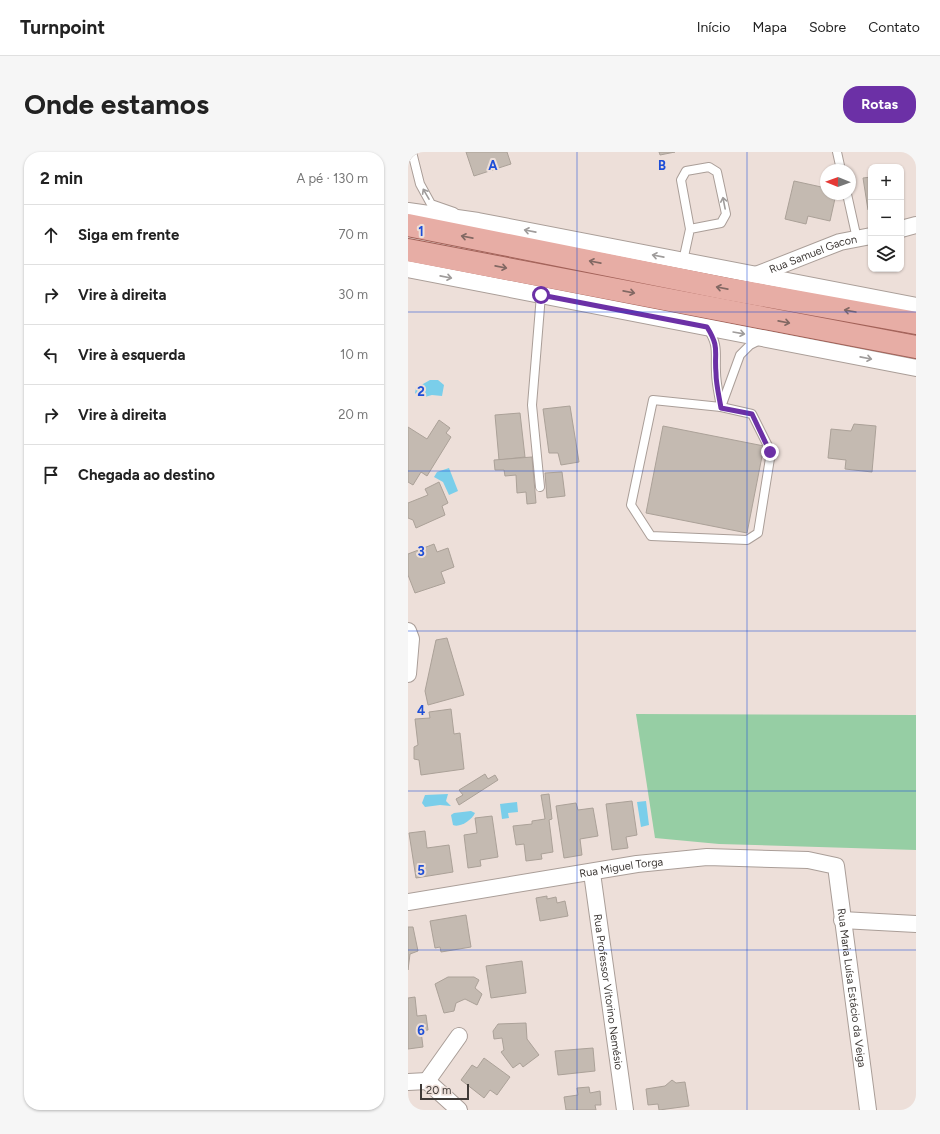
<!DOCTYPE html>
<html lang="pt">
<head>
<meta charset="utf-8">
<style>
	:root { --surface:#fff; --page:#f6f6f6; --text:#222; --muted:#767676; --line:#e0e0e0; --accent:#6c30a6 }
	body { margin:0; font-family:Figtree,sans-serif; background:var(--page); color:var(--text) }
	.controls { position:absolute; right:12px; top:12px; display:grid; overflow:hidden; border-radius:8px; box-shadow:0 1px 3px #0004 }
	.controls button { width:36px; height:36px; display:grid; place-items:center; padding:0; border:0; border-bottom:1px solid var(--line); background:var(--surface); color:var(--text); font:20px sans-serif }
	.compass { position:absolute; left:412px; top:12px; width:36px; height:36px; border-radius:50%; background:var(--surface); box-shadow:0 1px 3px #0004; rotate:271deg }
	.scale { position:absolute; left:12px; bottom:10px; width:49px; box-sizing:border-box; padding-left:4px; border:2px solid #3f3a37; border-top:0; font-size:11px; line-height:14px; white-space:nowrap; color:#3f3a37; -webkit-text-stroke:3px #eddfd9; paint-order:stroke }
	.stop { position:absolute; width:12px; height:12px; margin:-9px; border:3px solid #6c30a6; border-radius:50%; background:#fff }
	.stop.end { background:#6c30a6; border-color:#fff; box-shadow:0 1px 4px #0008 }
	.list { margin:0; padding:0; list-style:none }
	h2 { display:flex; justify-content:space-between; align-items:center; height:52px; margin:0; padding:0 16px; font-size:17px }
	h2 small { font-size:13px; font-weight:400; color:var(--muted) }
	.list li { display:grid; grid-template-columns:26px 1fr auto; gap:12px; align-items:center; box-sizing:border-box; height:60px; padding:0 16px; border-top:1px solid var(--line) }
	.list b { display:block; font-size:15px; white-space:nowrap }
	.list em { font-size:13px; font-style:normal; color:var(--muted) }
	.icon { flex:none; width:22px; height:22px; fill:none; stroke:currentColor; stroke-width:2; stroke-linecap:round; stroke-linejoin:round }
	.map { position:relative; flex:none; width:508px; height:958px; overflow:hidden; border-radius:16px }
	header { display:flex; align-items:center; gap:24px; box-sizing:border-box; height:56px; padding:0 20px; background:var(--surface); border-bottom:1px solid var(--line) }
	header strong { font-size:19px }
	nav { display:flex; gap:22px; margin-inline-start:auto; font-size:14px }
	.intro { display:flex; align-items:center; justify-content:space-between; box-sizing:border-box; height:96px; padding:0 24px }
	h1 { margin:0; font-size:28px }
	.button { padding:10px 18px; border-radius:16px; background:var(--accent); color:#fff; font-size:14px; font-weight:700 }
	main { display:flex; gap:24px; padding:0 24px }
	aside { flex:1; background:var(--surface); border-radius:16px; box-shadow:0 1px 3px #0004 }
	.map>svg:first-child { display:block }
	.green { fill:#96cea4 }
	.water { fill:#7aceea }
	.building { fill:#c4bab1; stroke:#aba198 }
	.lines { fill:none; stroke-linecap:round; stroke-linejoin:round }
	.lane-casing { stroke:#aa9e98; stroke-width:10 }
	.street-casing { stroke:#aa9e98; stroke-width:18 }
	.primary-casing { stroke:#a26158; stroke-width:24 }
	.lane { stroke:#fff; stroke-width:8 }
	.street { stroke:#fff; stroke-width:16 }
	.primary { stroke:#e7ada5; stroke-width:22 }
	.oneway { stroke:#9f9c9b }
	.oneway2 { stroke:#826863 }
	.route { stroke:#6c30a6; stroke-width:5 }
	.grid { fill:none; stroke:#1d4ed8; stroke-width:1; stroke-opacity:0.55 }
	.labels { text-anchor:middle; stroke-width:4; stroke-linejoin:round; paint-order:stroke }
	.street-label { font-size:11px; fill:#3f3a37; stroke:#eddfd9 }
	.grid-label { font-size:13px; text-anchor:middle; font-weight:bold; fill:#1d4ed8; stroke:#eddfd9; stroke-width:4; stroke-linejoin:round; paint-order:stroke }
</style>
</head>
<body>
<header>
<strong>Turnpoint</strong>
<nav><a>Início</a><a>Mapa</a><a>Sobre</a><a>Contato</a></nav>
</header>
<div class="intro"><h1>Onde estamos</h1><a class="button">Rotas</a></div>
<main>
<aside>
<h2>2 min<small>A pé · 130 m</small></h2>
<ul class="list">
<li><svg class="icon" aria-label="ahead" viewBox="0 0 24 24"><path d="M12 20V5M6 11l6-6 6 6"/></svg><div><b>Siga em frente</b></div><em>70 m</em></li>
<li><svg class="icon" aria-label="right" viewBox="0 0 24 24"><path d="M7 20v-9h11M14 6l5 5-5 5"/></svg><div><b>Vire à direita</b></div><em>30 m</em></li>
<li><svg class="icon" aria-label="left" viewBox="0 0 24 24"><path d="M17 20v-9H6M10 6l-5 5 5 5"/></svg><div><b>Vire à esquerda</b></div><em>10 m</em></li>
<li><svg class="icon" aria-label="right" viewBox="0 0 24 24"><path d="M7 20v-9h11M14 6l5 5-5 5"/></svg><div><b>Vire à direita</b></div><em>20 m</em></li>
<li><svg class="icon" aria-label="arrive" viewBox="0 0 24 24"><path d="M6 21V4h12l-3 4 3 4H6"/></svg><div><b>Chegada ao destino</b></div></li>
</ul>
</aside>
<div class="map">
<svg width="508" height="958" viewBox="0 0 508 958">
	<rect width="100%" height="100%" fill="#eddfd9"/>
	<polygon class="green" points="228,562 508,563 508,698 311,692 247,686"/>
	<g class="water">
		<polygon points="22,228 30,228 36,233 34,244 24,243 13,246 7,241 8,236"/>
		<polygon points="41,316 50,339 41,343 35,330 26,325 29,320"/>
		<polygon points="40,642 38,649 43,654 32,653 17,655 14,651 17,643"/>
		<polygon points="238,649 241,673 233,675 229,650"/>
		<polygon points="109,650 110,660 100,661 101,666 94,667 92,652"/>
		<path d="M63 659 67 661C64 668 52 676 45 673L43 663 46 661Z"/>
	</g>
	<g class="building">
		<polygon points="58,0 99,0 103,12 66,24"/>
		<polygon points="251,0 267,0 252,3"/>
		<polygon points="463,25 463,57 460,58 455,26"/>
		<polygon points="386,29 418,36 418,42 428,42 422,69 400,64 398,72 377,67"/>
		<polygon points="162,254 171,310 153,313 150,301 141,301 135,257"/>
		<polygon points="112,261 117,305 91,308 87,263"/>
		<polygon points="31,268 42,276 38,281 43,285 19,324 13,320 5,333 0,330 0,275 19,287"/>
		<polygon points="446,272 468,274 464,320 437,317 438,308 420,306 423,277 443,279"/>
		<polygon points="255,274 356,294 339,381 238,361"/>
		<polygon points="124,305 128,351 119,352 118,340 109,341 108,323 97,324 96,318 87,318 86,308"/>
		<polygon points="154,320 157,344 139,346 137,321"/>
		<polygon points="31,330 40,351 34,354 37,363 8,376 5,368 0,366 0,351 20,343 17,337"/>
		<polygon points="26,392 29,400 40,396 46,415 33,420 37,431 7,441 0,423 0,402"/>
		<polygon points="39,486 56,543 20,553 17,539 28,488"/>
		<polygon points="43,557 46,582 52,581 56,617 13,623 11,608 6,607 6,595 10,593 7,567 22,566 21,560"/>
		<polygon points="77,622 80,627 87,623 90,628 51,653 48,647 55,643 51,638"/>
		<polygon points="141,642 144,667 141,668 145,700 133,702 134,707 118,709 116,692 108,693 105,674 124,672 124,669 137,667 133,643"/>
		<polygon points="224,649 229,683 218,685 220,696 204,698 198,652"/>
		<polygon points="168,651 170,658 185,656 190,684 172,687 174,703 156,706 148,654"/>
		<polygon points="84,664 90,705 72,708 73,714 60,716 56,683 69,681 67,666"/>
		<polygon points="17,679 19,696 41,693 45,720 8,726 1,681"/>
		<polygon points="139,744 139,747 148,745 149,751 157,749 160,764 132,769 128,746"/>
		<polygon points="58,763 63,795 33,800 32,795 27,796 22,769"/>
		<polygon points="0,775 5,775 10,799 2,802 0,818"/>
		<polygon points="114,809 118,841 83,846 78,814"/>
		<polygon points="40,825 66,825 71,828 67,836 74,842 69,853 57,847 48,851 46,859 36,861 27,832"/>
		<polygon points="7,845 9,864 18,863 20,878 13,879 15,895 0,897 0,846"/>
		<polygon points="118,871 119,887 131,903 115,915 112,911 105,916 93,900 96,898 94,886 86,887 85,879 90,872"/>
		<polygon points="185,896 187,919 150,923 147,899"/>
		<polygon points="76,906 102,925 89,943 82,938 76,946 53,928 64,913 69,916"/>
		<polygon points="264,928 268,931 277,930 281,954 251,958 250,952 240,953 238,937 257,934"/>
		<polygon points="181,935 182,941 192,939 193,953 187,953 188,958 158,958 156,945 170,943 169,936"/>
	</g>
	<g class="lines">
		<defs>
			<g id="lane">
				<polyline points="4,0 12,32 23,52 46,60"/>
				<polyline points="429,0 433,18"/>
				<polyline points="439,42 449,87"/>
				<polyline points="275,109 282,77 273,28 278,19 301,15 309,20 318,62 313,71 282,77"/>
				<path d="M300 177C311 194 307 201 308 220 308 231 311 243 313 255"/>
				<polygon points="245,248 313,255 344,262 363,300 350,381 339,388 243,384 223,353"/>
				<polyline points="313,255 332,203 342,193 352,188"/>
				<polyline points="132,335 124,253 133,143"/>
			</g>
			<g id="street">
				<polyline points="0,59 70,69 508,154"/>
				<polyline points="493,77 508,73"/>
				<polyline points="0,117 508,216"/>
				<path id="s1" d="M348 123 432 90 463 84"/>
				<polyline points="0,479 3,487 0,522"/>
				<path id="s2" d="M184 721 217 958"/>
				<path id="s3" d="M0 750 229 712 299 705 400 708 428 714 460 958"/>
				<polyline points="434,768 508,772"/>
				<polyline points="19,929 51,884"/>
				<polyline points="0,930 19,929 51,958"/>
			</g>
			<g id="primary">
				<polyline points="0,73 320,137 508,171"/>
				<polyline points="0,98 508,195"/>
			</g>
		</defs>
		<use href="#lane" class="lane-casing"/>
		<use href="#street" class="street-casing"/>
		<use href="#primary" class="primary-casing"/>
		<use href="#lane" class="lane"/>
		<use href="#street" class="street"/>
		<use href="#primary" class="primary"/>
	</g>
	<defs><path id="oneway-shaft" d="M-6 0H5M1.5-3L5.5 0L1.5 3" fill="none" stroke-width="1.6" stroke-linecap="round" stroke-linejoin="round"/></defs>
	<g class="oneway">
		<use href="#oneway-shaft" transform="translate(18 42) rotate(-120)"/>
		<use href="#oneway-shaft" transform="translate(316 51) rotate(-101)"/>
		<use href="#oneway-shaft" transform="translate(122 79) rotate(-169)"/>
		<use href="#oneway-shaft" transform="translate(250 104) rotate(-169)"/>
		<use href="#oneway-shaft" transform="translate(38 125) rotate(11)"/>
		<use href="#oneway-shaft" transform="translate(331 181) rotate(10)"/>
		<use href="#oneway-shaft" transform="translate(458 206) rotate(11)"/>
	</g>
	<g class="oneway2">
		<use href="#oneway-shaft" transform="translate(59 85) rotate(-169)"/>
		<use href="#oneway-shaft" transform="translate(187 110) rotate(-169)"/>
		<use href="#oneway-shaft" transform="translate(93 115) rotate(11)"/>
		<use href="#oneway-shaft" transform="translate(314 136) rotate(-169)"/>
		<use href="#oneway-shaft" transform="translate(221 140) rotate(11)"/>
		<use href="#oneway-shaft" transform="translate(442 159) rotate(-170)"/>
		<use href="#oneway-shaft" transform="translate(376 170) rotate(11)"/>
	</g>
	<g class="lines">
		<path class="route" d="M133 143 299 175C312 196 306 199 308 221 308 232 311 244 313 256L344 262 362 300"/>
	</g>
	<path class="grid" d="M169 0V958M339 0V958M0 160H508M0 319H508M0 479H508M0 639H508M0 798H508"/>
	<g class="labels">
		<g class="street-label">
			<text dy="4" stroke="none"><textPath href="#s1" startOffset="61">Rua Samuel Gacon</textPath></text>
			<text dy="4" stroke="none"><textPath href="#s3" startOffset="216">Rua Miguel Torga</textPath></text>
			<text dy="4" stroke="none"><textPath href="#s3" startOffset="555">Rua Maria Luísa Estácio da Veiga</textPath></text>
			<text dy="4" stroke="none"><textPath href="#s2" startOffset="120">Rua Professor Vitorino Nemésio</textPath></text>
		</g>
	</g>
	<g class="grid-label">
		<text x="85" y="18">A</text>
		<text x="254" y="18">B</text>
		<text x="13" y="84">1</text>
		<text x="13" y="244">2</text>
		<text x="13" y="404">3</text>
		<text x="13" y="563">4</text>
		<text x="13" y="723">5</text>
		<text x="13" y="883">6</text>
	</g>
</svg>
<div class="controls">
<button>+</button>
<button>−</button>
<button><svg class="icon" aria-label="layers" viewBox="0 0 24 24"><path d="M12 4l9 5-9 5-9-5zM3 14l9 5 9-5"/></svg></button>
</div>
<svg class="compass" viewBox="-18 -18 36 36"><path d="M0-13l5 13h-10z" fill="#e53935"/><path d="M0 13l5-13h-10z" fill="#767676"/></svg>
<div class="scale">20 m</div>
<div class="stop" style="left:133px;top:143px"></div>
<div class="stop end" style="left:362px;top:300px"></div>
</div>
</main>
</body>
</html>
